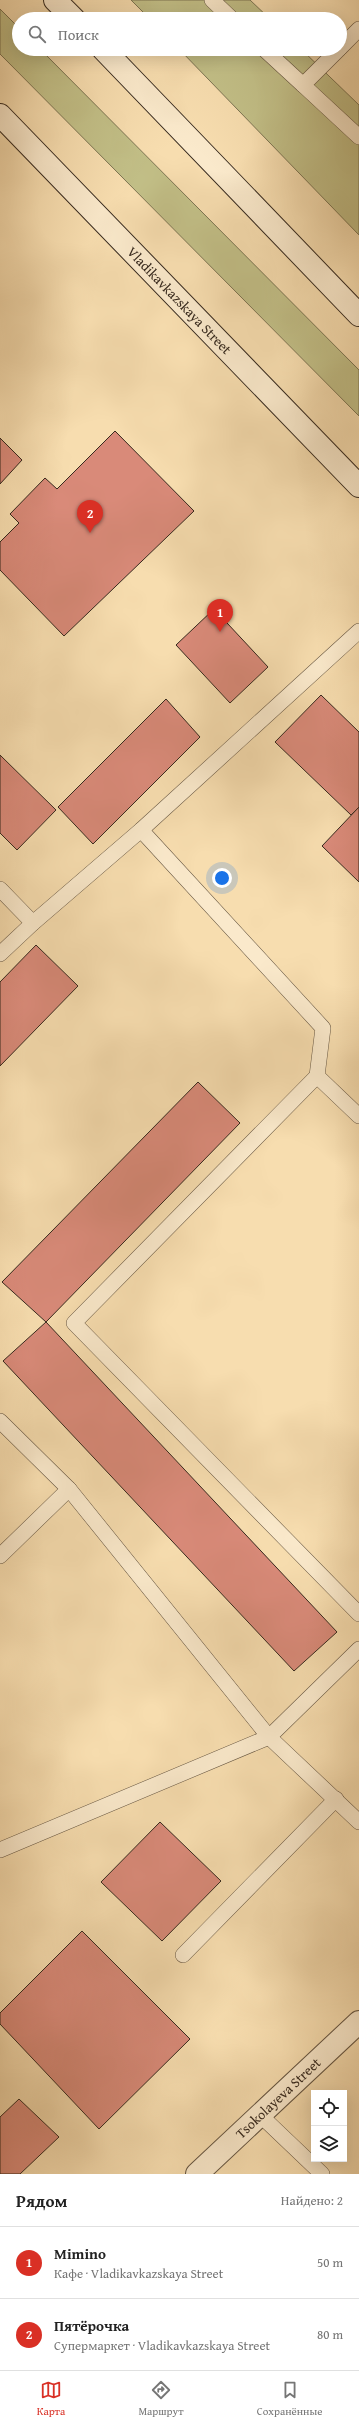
<!DOCTYPE html>
<html lang="ru">
<head>
<meta charset="utf-8">
<style>
	:root { --surface:#fff; --page:#f2f2f2; --text:#222; --muted:#767676; --line:#e0e0e0; --accent:#d93025 }
	body { margin:0; font-family:"Gentium Book Plus",serif; background:var(--page); color:var(--text) }
	.controls { position:absolute; right:12px; bottom:12px; display:grid; overflow:hidden; border-radius:0px; box-shadow:0 4px 16px #0002 }
	.controls button { width:36px; height:36px; display:grid; place-items:center; padding:0; border:0; border-bottom:1px solid var(--line); background:var(--surface); color:var(--text); font:20px sans-serif }
	.you { position:absolute; left:222px; top:878px; width:14px; height:14px; margin:-10px; border:3px solid #fff; border-radius:50%; background:#1a73e8; box-shadow:0 0 0 6px #1a73e833 }
	.badge { display:grid; place-items:center; width:26px; height:26px; border-radius:50%; background:var(--accent); color:#fff; font-size:13px; font-weight:700 }
	.pin { position:absolute; translate:-50% -33px; filter:drop-shadow(0 1px 2px #0008) }
	.pin::after { content:''; position:absolute; top:21px; width:14px; height:12px; background:inherit; clip-path:polygon(0 0,100% 0,50% 100%) }
	.list { margin:0; padding:0; list-style:none }
	h2 { display:flex; justify-content:space-between; align-items:center; height:52px; margin:0; padding:0 16px; font-size:17px }
	h2 small { font-size:13px; font-weight:400; color:var(--muted) }
	.list li { display:grid; grid-template-columns:26px 1fr auto; gap:12px; align-items:center; box-sizing:border-box; height:72px; padding:0 16px; border-top:1px solid var(--line) }
	.list b { display:block; font-size:15px; white-space:nowrap }
	.list p { margin:0; font-size:13px; white-space:nowrap; color:var(--muted) }
	.list em { font-size:13px; font-style:normal; color:var(--muted) }
	.icon { flex:none; width:22px; height:22px; fill:none; stroke:currentColor; stroke-width:2; stroke-linecap:round; stroke-linejoin:round }
	.map { position:relative; flex:none; width:359px; height:2174px; overflow:hidden }
	.search { position:absolute; background:var(--surface); box-shadow:0 4px 16px #0002; left:12px; right:12px; top:12px; height:44px; display:flex; align-items:center; gap:10px; box-sizing:border-box; padding:0 14px; border-radius:22px; color:var(--muted); font-size:15px }
	.sheet { height:196px; background:var(--surface) }
	nav { display:flex; justify-content:space-around; align-items:center; box-sizing:border-box; height:56px; border-top:1px solid var(--line); background:var(--surface); font-size:11px; color:var(--muted) }
	nav a { display:grid; justify-items:center; gap:2px }
	nav .on { color:var(--accent) }
	.map>svg:first-child { display:block }
	.green { fill:#c2bf87; stroke:#7c7452 }
	.building { fill:#d98a79; stroke:#36291e }
	.lines { fill:none; stroke-linecap:round; stroke-linejoin:round }
	.service-casing { stroke:#665642; stroke-width:16 }
	.tertiary-casing { stroke:#665642; stroke-width:24 }
	.secondary-casing { stroke:#36291e; stroke-width:24 }
	.service { stroke:#fae9cb; stroke-width:15 }
	.tertiary { stroke:#fae9cb; stroke-width:22 }
	.secondary { stroke:#fae9cb; stroke-width:22 }
	.labels { text-anchor:middle; stroke-width:4; stroke-linejoin:round; paint-order:stroke }
	.street-label { font-size:14px; fill:#36291e; stroke:#fae9cb }
</style>
</head>
<body>
<div class="map">
<svg width="359" height="2174" viewBox="0 0 359 2174">
	<rect width="100%" height="100%" fill="#f7ddaf"/>
	<filter id="stains"><feTurbulence type="fractalNoise" baseFrequency=".005" numOctaves="4"/><feColorMatrix values="0 0 0 0 .2 0 0 0 0 .09 0 0 0 0 .02 0 0 0 .5 -.17"/></filter>
	<radialGradient id="worn" r=".72"><stop offset=".6" stop-color="#630" stop-opacity="0"/><stop offset="1" stop-color="#630" stop-opacity=".3"/></radialGradient>
	<g class="green">
		<polygon points="131,0 250,0 270,19 150,19"/>
		<polygon points="0,9 19,28 19,49 40,49 359,370 359,416 0,54"/>
		<polygon points="179,49 301,49 359,105 359,235"/>
	</g>
	<g class="building">
		<polygon points="115,431 194,511 64,636 0,570 0,542 19,523 10,514 45,478 57,489"/>
		<polygon points="0,438 22,460 0,484"/>
		<polygon points="214,609 268,667 230,703 176,645"/>
		<polygon points="321,695 359,732 359,807 351,815 275,742"/>
		<polygon points="166,699 200,737 93,844 58,807"/>
		<polygon points="0,755 56,810 17,850 0,833"/>
		<polygon points="359,807 359,882 322,846"/>
		<polygon points="36,945 78,986 0,1066 0,982"/>
		<polygon points="198,1082 240,1123 46,1322 2,1282"/>
		<polygon points="46,1322 337,1632 294,1671 3,1361"/>
		<polygon points="160,1822 221,1881 162,1941 101,1882"/>
		<polygon points="82,1931 190,2039 99,2129 0,2024 0,2013"/>
		<polygon points="19,2099 59,2137 20,2174 0,2174 0,2117"/>
	</g>
	<g class="lines">
		<defs>
			<g id="service">
				<polyline points="212,0 232,19"/>
				<polyline points="340,48 359,29"/>
				<polyline points="264,49 303,85"/>
				<polyline points="339,49 303,85 359,137"/>
				<polyline points="359,631 141,830 323,1028 317,1076 359,1116"/>
				<polyline points="0,889 33,923 141,830"/>
				<polyline points="0,954 33,923"/>
				<polyline points="317,1076 74,1323 359,1614"/>
				<polyline points="0,1421 69,1489"/>
				<polyline points="0,1556 69,1489 269,1737 0,1850"/>
				<polyline points="359,1649 269,1737 359,1822"/>
				<polyline points="183,1955 336,1799"/>
				<polyline points="259,2114 322,2174"/>
			</g>
			<g id="tertiary">
				<path id="s1" d="M197 2174 359 2022"/>
			</g>
			<g id="secondary">
				<polyline points="55,0 74,19"/>
				<polyline points="103,49 359,315"/>
				<path id="s2" d="M0 115 359 486"/>
			</g>
		</defs>
		<use href="#service" class="service-casing"/>
		<use href="#tertiary" class="tertiary-casing"/>
		<use href="#secondary" class="secondary-casing"/>
		<use href="#service" class="service"/>
		<use href="#tertiary" class="tertiary"/>
		<use href="#secondary" class="secondary"/>
	</g>
	<g class="labels">
		<g class="street-label">
			<text dy="5" stroke="none"><textPath href="#s2" startOffset="258">Vladikavkazskaya Street</textPath></text>
			<text dy="5" stroke="none"><textPath href="#s1" startOffset="111">Tsokolayeva Street</textPath></text>
		</g>
	</g>
	<rect width="100%" height="100%" filter="url(#stains)"/>
	<rect width="100%" height="100%" fill="url(#worn)"/>
</svg>
<div class="controls">
<button><svg class="icon" aria-label="locate" viewBox="0 0 24 24"><circle cx="12" cy="12" r="6"/><path d="M12 2v4M12 18v4M2 12h4M18 12h4"/></svg></button>
<button><svg class="icon" aria-label="layers" viewBox="0 0 24 24"><path d="M12 4l9 5-9 5-9-5zM3 14l9 5 9-5"/></svg></button>
</div>
<div class="you"></div>
<div class="pin badge" style="left:220px;top:632px">1</div>
<div class="pin badge" style="left:90px;top:533px">2</div>
<div class="search"><svg class="icon" aria-label="search" viewBox="0 0 24 24"><circle cx="10" cy="10" r="6"/><path d="M15 15l6 6"/></svg>Поиск</div>
</div>
<section class="sheet">
<h2>Рядом<small>Найдено: 2</small></h2>
<ul class="list">
<li><span class="badge">1</span><div><b>Mimino</b><p>Кафе · Vladikavkazskaya Street</p></div><em>50 m</em></li>
<li><span class="badge">2</span><div><b>Пятёрочка</b><p>Супермаркет · Vladikavkazskaya Street</p></div><em>80 m</em></li>
</ul>
</section>
<nav>
<a class="on"><svg class="icon" aria-label="map" viewBox="0 0 24 24"><path d="M3 6l6-2 6 2 6-2v14l-6 2-6-2-6 2zM9 4v14M15 6v14"/></svg>Карта</a>
<a><svg class="icon" aria-label="directions" viewBox="0 0 24 24"><path d="M12 3l9 9-9 9-9-9zM9 14v-3h6M13 9l2 2-2 2"/></svg>Маршрут</a>
<a><svg class="icon" aria-label="saved" viewBox="0 0 24 24"><path d="M7 4h10v16l-5-4-5 4z"/></svg>Сохранённые</a>
</nav>
</body>
</html>
